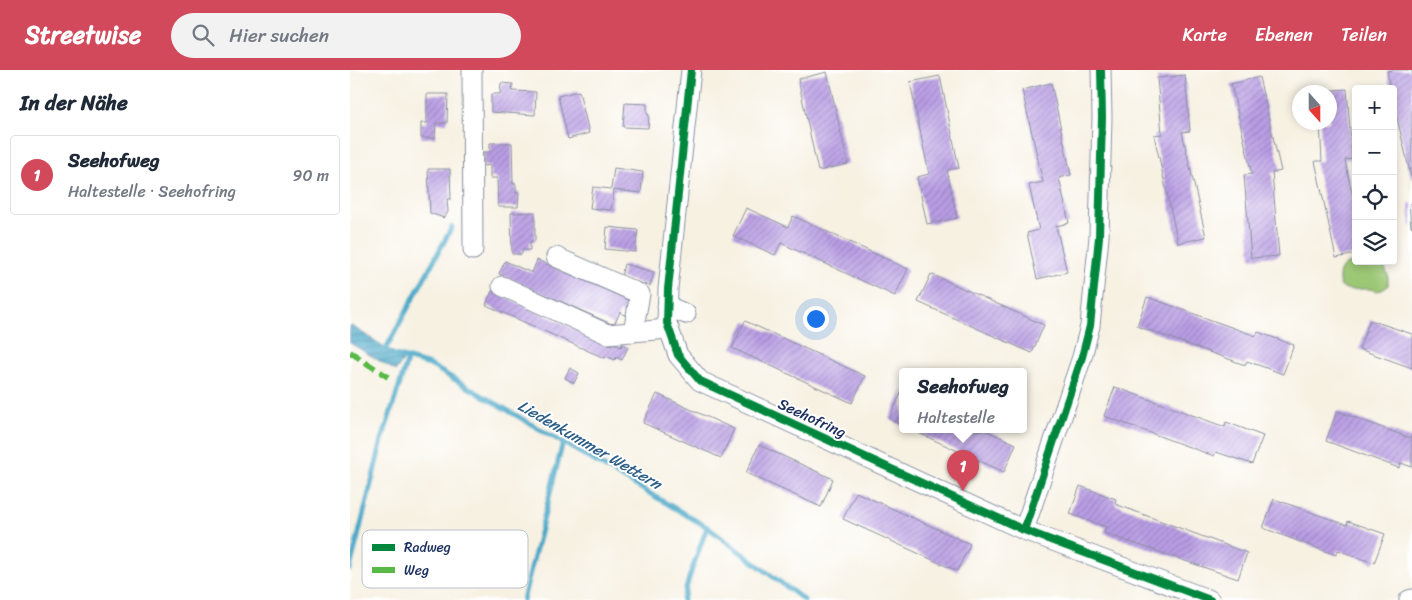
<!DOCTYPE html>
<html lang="de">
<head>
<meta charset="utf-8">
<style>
	:root { --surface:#fff; --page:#f2f2f3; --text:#1f2937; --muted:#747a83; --line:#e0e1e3; --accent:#d1495b }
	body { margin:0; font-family:Sriracha,sans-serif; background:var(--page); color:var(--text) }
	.controls { position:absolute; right:15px; top:15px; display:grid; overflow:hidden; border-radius:5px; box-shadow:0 2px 8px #0003 }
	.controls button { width:45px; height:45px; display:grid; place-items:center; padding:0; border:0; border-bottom:1px solid var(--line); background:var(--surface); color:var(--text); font:25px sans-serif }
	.compass { position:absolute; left:942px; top:15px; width:45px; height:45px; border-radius:50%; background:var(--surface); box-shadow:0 2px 8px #0003; rotate:159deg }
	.you { position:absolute; left:465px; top:248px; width:18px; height:18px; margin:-12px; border:4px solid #fff; border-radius:50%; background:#1a73e8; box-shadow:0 0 0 8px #1a73e833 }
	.badge { display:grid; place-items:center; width:32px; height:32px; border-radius:50%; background:var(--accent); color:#fff; font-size:16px; font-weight:700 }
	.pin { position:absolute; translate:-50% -41px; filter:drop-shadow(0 1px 2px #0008) }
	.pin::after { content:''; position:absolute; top:26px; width:18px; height:15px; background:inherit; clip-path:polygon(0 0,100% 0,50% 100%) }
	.popup { position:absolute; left:549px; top:298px; width:128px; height:65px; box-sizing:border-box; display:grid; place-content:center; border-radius:5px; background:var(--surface); filter:drop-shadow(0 1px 4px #0005); font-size:16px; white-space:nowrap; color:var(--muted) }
	.popup b { font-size:19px; color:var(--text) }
	.popup::after { content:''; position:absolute; left:50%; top:100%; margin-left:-10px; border:10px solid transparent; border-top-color:var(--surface) }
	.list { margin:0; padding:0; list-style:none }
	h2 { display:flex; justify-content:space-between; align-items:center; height:65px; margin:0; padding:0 20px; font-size:21px }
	h2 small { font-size:16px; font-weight:400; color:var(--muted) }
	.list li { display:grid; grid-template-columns:32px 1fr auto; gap:15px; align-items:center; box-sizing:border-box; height:80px; margin:0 10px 10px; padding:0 10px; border:1px solid var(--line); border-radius:5px }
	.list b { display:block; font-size:19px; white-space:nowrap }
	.list p { margin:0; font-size:16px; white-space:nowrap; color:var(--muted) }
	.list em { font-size:16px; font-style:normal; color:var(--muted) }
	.icon { flex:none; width:28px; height:28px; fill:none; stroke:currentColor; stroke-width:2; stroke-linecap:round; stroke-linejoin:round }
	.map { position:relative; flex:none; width:1062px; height:530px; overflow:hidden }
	header { display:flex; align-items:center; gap:30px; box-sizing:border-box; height:70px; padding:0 25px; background:var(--accent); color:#fff }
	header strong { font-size:24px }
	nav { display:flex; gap:28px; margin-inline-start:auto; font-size:18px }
	.search { width:350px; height:45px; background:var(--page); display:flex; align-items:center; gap:12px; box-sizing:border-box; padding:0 18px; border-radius:28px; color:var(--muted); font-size:19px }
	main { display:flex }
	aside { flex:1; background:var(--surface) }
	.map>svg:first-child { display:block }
	.green { fill:#9cc774; stroke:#5c7b69 }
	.water { fill:url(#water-rules); stroke:#326c93 }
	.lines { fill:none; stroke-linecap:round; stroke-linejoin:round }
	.stream { stroke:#49a8c8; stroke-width:5 }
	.building { fill:url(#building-hatch) }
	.minor-casing { stroke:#8990a0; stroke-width:21 }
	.minor { stroke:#fff; stroke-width:19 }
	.quiet { stroke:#58b947; stroke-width:6; stroke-dasharray:12 6; stroke-linecap:butt }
	.cycleway-casing { stroke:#fff; stroke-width:11 }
	.cycleway { stroke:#00873e; stroke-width:8 }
	.labels { text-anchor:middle; stroke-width:4; stroke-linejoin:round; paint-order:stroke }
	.street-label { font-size:15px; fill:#1b2f5e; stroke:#fff }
	.water-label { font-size:16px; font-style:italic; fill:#2d5f88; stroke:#fff }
	.key { fill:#fff; stroke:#bbc1cf; stroke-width:1 }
	.key-label { font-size:14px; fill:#1b2f5e }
</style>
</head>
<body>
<header>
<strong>Streetwise</strong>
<div class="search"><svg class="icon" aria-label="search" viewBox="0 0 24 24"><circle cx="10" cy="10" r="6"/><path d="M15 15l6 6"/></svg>Hier suchen</div>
<nav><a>Karte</a><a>Ebenen</a><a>Teilen</a></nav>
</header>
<main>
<aside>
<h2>In der Nähe<small></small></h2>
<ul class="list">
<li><span class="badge">1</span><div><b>Seehofweg</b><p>Haltestelle · Seehofring</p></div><em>90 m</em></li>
</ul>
</aside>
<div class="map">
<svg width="1062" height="530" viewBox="0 0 1062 530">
	<defs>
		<pattern id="water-rules" width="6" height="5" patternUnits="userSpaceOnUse" patternTransform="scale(1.25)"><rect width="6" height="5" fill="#49a8c8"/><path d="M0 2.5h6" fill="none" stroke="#3c89a6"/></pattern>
		<pattern id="building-hatch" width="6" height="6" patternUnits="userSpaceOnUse" patternTransform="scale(1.25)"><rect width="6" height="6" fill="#ba9ee5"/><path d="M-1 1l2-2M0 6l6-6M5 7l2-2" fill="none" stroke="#9681bd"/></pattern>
	</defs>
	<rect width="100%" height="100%" fill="#fff"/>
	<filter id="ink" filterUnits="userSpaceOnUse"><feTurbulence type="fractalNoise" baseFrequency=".02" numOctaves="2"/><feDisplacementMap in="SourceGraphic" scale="10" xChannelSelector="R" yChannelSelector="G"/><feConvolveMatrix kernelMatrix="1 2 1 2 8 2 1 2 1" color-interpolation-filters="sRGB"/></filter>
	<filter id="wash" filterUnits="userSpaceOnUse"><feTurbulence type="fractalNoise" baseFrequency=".0096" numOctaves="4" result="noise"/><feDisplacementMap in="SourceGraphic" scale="20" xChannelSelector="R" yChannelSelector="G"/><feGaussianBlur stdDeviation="1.12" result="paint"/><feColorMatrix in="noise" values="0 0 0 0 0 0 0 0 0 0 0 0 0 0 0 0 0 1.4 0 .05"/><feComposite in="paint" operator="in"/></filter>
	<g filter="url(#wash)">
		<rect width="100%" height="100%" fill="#f7f1e2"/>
		<path class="green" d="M1025 191 1034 196 1038 205V216C1027 225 1025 218 1014 219 1002 219 1001 222 990 216 984 190 1006 191 1025 191Z"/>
		<polygon class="water" points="0,255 54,289 46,301 0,273"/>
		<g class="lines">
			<g class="stream">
				<polyline points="34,282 102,157"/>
				<polyline points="45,285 80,295 357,457 454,530"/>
				<polyline points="0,499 32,370 58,288"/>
				<polyline points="173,530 213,372"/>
				<polyline points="333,530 339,508 357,457"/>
			</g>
		</g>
		<g id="blocks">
			<g class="building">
				<polygon points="1043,0 1062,0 1062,111 1043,31 1043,19 1040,19 1037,1"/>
				<polygon points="477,2 498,94 468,101 448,9"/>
				<polygon points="835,5 840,61 832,62 856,167 828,173 804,65 812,64 807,8"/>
				<polygon points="590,6 609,98 597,100 607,148 577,154 567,107 579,104 560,12"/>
				<polygon points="909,7 931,101 922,103 929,186 901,188 894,105 902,104 881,14"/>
				<polygon points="151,13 163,14 162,21 186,22 185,45 141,42 141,24 150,24"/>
				<polygon points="701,13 721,105 709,108 719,153 706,156 717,202 687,209 677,163 689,160 679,115 693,112 672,20"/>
				<polygon points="997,19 1002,89 995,90 1006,142 1006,184 986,188 965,91 972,91 970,52 979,52 979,22 970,22 970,21"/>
				<polygon points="229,21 239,63 218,69 208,26"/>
				<polygon points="77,24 98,24 97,53 86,53 85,68 71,68 71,53 77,53"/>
				<polygon points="275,33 297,34 297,44 299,45 298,58 273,57"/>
				<polygon points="140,73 162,73 163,114 166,114 166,123 169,122 168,137 148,137 147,108 140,108 140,95 134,96 134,82 140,82"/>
				<polygon points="264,98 293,102 291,123 264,120 261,140 240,138 243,117 261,119"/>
				<polygon points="78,99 100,99 101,129 97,129 98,142 94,148 80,143"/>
				<polygon points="1062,133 1062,156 1061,157 1059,134"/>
				<polygon points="396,138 438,157 443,146 558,199 545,226 431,173 425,185 383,166"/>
				<polygon points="185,142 185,171 180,172 180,180 172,180 172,184 162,184 161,143"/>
				<polygon points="257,157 288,160 285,182 255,179"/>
				<polygon points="187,190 283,232 277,246 270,242 264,255 149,204 155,191 182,203"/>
				<polygon points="274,194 304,202 300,216 271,208"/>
				<polygon points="581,204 694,255 682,283 568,232"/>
				<polygon points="142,221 261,275 263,273 271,277 272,274 278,277 272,290 266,287 265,290 256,286 255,288 243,283 136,235"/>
				<polygon points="797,227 906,266 908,262 944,275 933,304 897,291 895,295 787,256"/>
				<polygon points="1020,250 1062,264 1062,298 1009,279"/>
				<polygon points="395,251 515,306 502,333 382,278"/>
				<polygon points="220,298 229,303 224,313 215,308"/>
				<polygon points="765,317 875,357 876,352 913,366 902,394 866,382 864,386 754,346"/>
				<polygon points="553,319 553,356 539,349"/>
				<polygon points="307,324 384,359 371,388 293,353"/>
				<polygon points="987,341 1060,368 1062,364 1062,397 1051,393 1049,398 976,371"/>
				<polygon points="562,360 635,360 666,374 654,402"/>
				<polygon points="409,375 483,409 471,437 396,403"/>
				<polygon points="730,416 766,429 765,434 897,483 888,509 754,463 756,457 720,444"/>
				<polygon points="506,422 620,474 607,501 493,449"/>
				<polygon points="924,429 997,455 998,451 1035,464 1024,493 988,480 986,485 913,458"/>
			</g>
		</g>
	</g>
	<g filter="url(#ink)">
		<use href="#blocks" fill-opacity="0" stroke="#8990a0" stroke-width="1"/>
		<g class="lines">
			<defs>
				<g id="minor">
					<polyline points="122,0 123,180"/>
					<polyline points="341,0 318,219 317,253 328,285 350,311 674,460 860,530"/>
					<polyline points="206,187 290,224 283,262"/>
					<polyline points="152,216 257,264 319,259"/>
					<polyline points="317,236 336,244"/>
					<polyline points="674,460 732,287 740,256 749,167 752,47 751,0"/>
					<polyline points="1059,530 1062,529"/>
				</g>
			</defs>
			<use href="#minor" class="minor-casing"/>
			<use href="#minor" class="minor"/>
			<polyline class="quiet" points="0,282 38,307"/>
			<defs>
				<g id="cycleway">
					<polyline points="341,0 318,219 317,253 328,285 350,311 674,460 860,530"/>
					<polyline points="674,460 732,287 740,256 749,167 752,47 751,0"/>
				</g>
			</defs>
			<use href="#cycleway" class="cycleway-casing"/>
			<use href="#cycleway" class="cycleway"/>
		</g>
	</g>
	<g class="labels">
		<g class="street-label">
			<text transform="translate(462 348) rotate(25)" y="5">Seehofring</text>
		</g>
		<g class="water-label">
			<text transform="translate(240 374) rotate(30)" y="6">Liedenkummer Wettern</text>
		</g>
	</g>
	<rect x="12" y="460" width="166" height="58" rx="8" class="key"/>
	<rect x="22" y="474" width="23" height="7" fill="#00873e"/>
	<rect x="22" y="497" width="23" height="6" fill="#58b947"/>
	<g class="key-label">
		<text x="54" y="482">Radweg</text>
		<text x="54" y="505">Weg</text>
	</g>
</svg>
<div class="controls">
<button>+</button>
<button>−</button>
<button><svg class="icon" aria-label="locate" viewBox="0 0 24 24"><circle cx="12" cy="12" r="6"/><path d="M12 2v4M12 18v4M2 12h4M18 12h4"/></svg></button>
<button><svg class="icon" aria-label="layers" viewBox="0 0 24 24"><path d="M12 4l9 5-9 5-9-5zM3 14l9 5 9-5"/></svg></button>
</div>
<svg class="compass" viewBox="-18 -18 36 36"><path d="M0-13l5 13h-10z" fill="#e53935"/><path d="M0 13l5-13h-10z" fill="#747a83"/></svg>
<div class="you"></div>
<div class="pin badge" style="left:613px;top:421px">1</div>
<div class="popup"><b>Seehofweg</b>Haltestelle</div>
</div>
</main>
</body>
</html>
